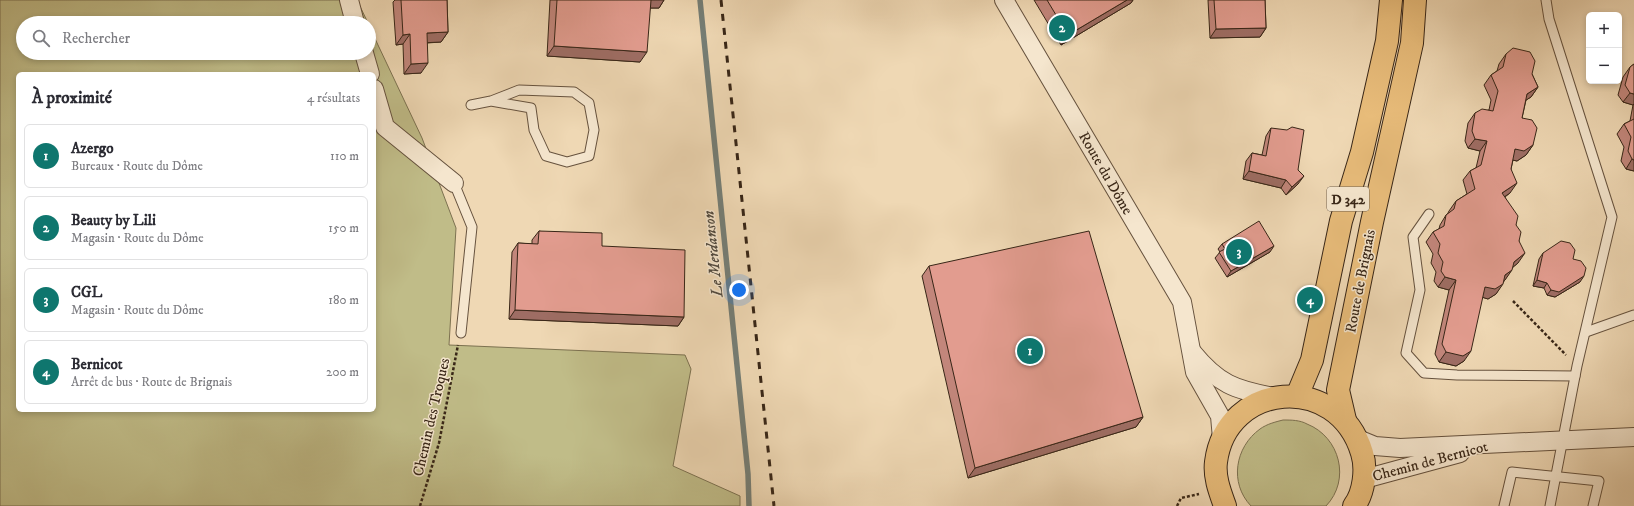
<!DOCTYPE html>
<html lang="fr">
<head>
<meta charset="utf-8">
<style>
	:root { --surface:#fff; --page:#f7f7f7; --text:#2b2b33; --muted:#7c7c81; --line:#e1e1e2; --accent:#0f766e }
	body { margin:0; font-family:"IM FELL DW Pica",serif; background:var(--page); color:var(--text) }
	.controls { position:absolute; right:12px; top:12px; display:grid; overflow:hidden; border-radius:6px; box-shadow:0 2px 6px #0003 }
	.controls button { width:36px; height:36px; display:grid; place-items:center; padding:0; border:0; border-bottom:1px solid var(--line); background:var(--surface); color:var(--text); font:20px sans-serif }
	.you { position:absolute; left:739px; top:290px; width:14px; height:14px; margin:-10px; border:3px solid #fff; border-radius:50%; background:#1a73e8; box-shadow:0 0 0 6px #1a73e833 }
	.badge { display:grid; place-items:center; width:26px; height:26px; border-radius:50%; background:var(--accent); color:#fff; font-size:13px; font-weight:700 }
	.pin { position:absolute; translate:-50% -50%; border:2px solid #fff; box-shadow:0 1px 4px #0006 }
	.list { margin:0; padding:0; list-style:none }
	h2 { display:flex; justify-content:space-between; align-items:center; height:52px; margin:0; padding:0 16px; font-size:17px }
	h2 small { font-size:13px; font-weight:400; color:var(--muted) }
	.list li { display:grid; grid-template-columns:26px 1fr auto; gap:12px; align-items:center; box-sizing:border-box; height:64px; margin:0 8px 8px; padding:0 8px; border:1px solid var(--line); border-radius:6px }
	.list b { display:block; font-size:15px; white-space:nowrap }
	.list p { margin:0; font-size:13px; white-space:nowrap; color:var(--muted) }
	.list em { font-size:13px; font-style:normal; color:var(--muted) }
	.icon { flex:none; width:22px; height:22px; fill:none; stroke:currentColor; stroke-width:2; stroke-linecap:round; stroke-linejoin:round }
	.map { position:relative; flex:none; width:1634px; height:506px; overflow:hidden }
	.search { position:absolute; background:var(--surface); box-shadow:0 2px 6px #0003; left:16px; top:16px; width:360px; height:44px; display:flex; align-items:center; gap:10px; box-sizing:border-box; padding:0 14px; border-radius:22px; color:var(--muted); font-size:15px }
	.panel { position:absolute; background:var(--surface); box-shadow:0 2px 6px #0003; left:16px; top:72px; width:360px; height:340px; border-radius:6px }
	.map>svg:first-child { display:block }
	.green { fill:#c0bc88; stroke:#7c7150; fill-rule:evenodd }
	.lines { fill:none; stroke-linecap:round; stroke-linejoin:round }
	.stream { stroke:#757e76; stroke-width:5.5 }
	.lane-casing { stroke:#66523e; stroke-width:11 }
	.street-casing { stroke:#66523e; stroke-width:20 }
	.primary-casing { stroke:#382617; stroke-width:24 }
	.path { stroke:#382617; stroke-width:2.5; stroke-dasharray:3 2; stroke-linecap:butt }
	.lane { stroke:#f5e6ce; stroke-width:9 }
	.street { stroke:#f5e6ce; stroke-width:18 }
	.primary { stroke:#e8bc7a; stroke-width:22 }
	.rail { stroke:#382617; stroke-width:3; stroke-dasharray:7 7; stroke-linecap:butt }
	.wall { fill:#c2867b; stroke:#382617 }
	.shaded-wall { fill:#9e6d64; stroke:#382617 }
	.building { fill:#e29c8f; stroke:#382617 }
	.labels { text-anchor:middle; stroke-width:3; stroke-linejoin:round; paint-order:stroke }
	.shield { fill:#f5e6ce; stroke:#71604e; stroke-width:1 }
	.shield-label { font-size:14px; font-weight:bold; fill:#382617 }
	.street-label { font-size:15px; fill:#382617; stroke:#f5e6ce }
	.water-label { font-size:16px; font-style:italic; fill:#514a3f; stroke:#f5e6ce }
</style>
</head>
<body>
<div class="map">
<svg width="1634" height="506" viewBox="0 0 1634 506">
	<rect width="100%" height="100%" fill="#efd8b4"/>
	<filter id="stains"><feTurbulence type="fractalNoise" baseFrequency=".005" numOctaves="4"/><feColorMatrix values="0 0 0 0 .2 0 0 0 0 .09 0 0 0 0 .02 0 0 0 .5 -.17"/></filter>
	<radialGradient id="worn" r=".72"><stop offset=".6" stop-color="#630" stop-opacity="0"/><stop offset="1" stop-color="#630" stop-opacity=".3"/></radialGradient>
	<g class="green">
		<path d="M0 0H357L368 23H23V53H369V26L422 138 456 228 449 345 685 355 691 369 673 466 740 496V506H0ZM18 74H374V410H18Z"/>
		<path d="M1283 420C1291 420 1300 420 1307 424 1340 437 1351 480 1326 506H1251C1229 483 1235 447 1260 429 1267 424 1275 422 1283 420Z"/>
	</g>
	<g class="lines">
		<polyline class="stream" points="700,0 748,474 749,506"/>
		<defs>
			<g id="lane">
				<polyline points="1546,0 1549,19 1612,217 1577,366 1550,506"/>
				<polyline points="471,105 491,101 531,108 534,130 546,156 567,162 589,156 594,130 589,103 574,92 519,90 491,101"/>
				<polyline points="454,183 472,227 461,333"/>
				<polyline points="1429,214 1413,237 1420,290 1406,353 1424,373 1457,375 1575,376"/>
				<polyline points="1586,332 1634,315"/>
				<polyline points="1504,506 1512,472 1599,481 1593,506"/>
			</g>
			<g id="street">
				<polyline points="349,0 355,23"/>
				<polyline points="1004,0 1182,302 1195,372 1220,416 1222,439"/>
				<polyline points="364,53 370,74"/>
				<polyline points="374,89 385,127 454,183"/>
				<path d="M1192 352C1218 384 1235 390 1274 397"/>
				<polyline points="1358,439 1375,446 1400,448 1634,437"/>
				<polyline points="1364,479 1460,453"/>
			</g>
			<g id="primary">
				<polyline points="1297,396 1312,360 1341,221 1362,152 1387,41 1391,0"/>
				<polyline points="1345,420 1338,390 1372,222 1412,43 1415,0"/>
				<path d="M1225 506C1220 492 1214 477 1216 462 1226 382 1337 371 1362 453 1367 469 1364 493 1354 506"/>
			</g>
		</defs>
		<use href="#lane" class="lane-casing"/>
		<use href="#street" class="street-casing"/>
		<use href="#primary" class="primary-casing"/>
		<g class="path">
			<polyline points="1513,301 1566,355"/>
			<polyline points="420,506 439,443 458,345"/>
			<polyline points="1177,506 1181,498 1199,494"/>
		</g>
		<use href="#lane" class="lane"/>
		<use href="#street" class="street"/>
		<use href="#primary" class="primary"/>
		<polyline class="rail" points="721,0 774,506"/>
	</g>
	<g class="wall">
		<polygon points="395,0 447,0 448,32 441,42 427,43 421,73 404,74 403,44 396,45 393,2"/>
		<polygon points="550,0 664,0 659,8 650,8 640,62 547,56"/>
		<polygon points="1034,0 1133,0 1131,3 1061,45"/>
		<polygon points="1208,0 1265,0 1266,28 1260,37 1210,38"/>
		<polygon points="1506,54 1532,74 1538,87 1531,97 1526,100 1522,118 1533,145 1526,155 1517,161 1513,160 1511,169 1510,193 1505,197 1516,225 1519,241 1518,263 1513,267 1496,294 1488,299 1482,297 1464,361 1456,366 1439,362 1435,354 1449,290 1438,287 1434,281 1436,272 1431,263 1433,254 1426,242 1433,232 1439,229 1440,225 1446,215 1448,213 1449,211 1456,201 1467,194 1463,180 1470,171 1476,168 1480,151 1468,148 1465,141 1468,123 1475,113 1489,110 1491,100 1484,85 1491,75 1497,71 1499,64"/>
		<polygon points="1634,64 1634,171 1626,169 1621,161 1624,147 1617,134 1624,124 1630,121 1633,105 1623,102 1618,95 1623,77 1630,67"/>
		<polygon points="1271,128 1298,170 1298,184 1286,195 1281,188 1243,179 1246,161 1252,153 1262,155 1266,136"/>
		<polygon points="539,231 602,246 684,317 678,326 509,319 512,252 518,243 532,244 532,240"/>
		<polygon points="1222,244 1270,252 1227,277 1215,258 1220,252 1218,249"/>
		<polygon points="1543,253 1573,259 1580,282 1555,297 1547,295 1544,288 1533,286 1539,259"/>
		<polygon points="929,266 1143,417 1136,427 968,478 922,276"/>
	</g>
	<g class="shaded-wall">
		<polygon points="650,0 664,0 659,8 644,8"/>
		<polygon points="1127,0 1133,0 1131,3 1061,45 1068,35"/>
		<polygon points="1266,28 1260,37 1210,38 1216,29"/>
		<polygon points="448,32 441,42 420,43 427,33"/>
		<polygon points="410,34 403,44 396,45 403,35"/>
		<polygon points="554,46 647,52 640,62 547,56"/>
		<polygon points="428,63 421,73 404,74 411,64"/>
		<polygon points="1538,87 1531,97 1520,104 1527,94"/>
		<polygon points="1630,93 1634,94 1634,104 1633,105 1623,102"/>
		<polygon points="1475,139 1487,141 1480,151 1468,148"/>
		<polygon points="1533,145 1526,155 1517,161 1508,159 1515,149"/>
		<polygon points="1632,159 1634,160 1634,171 1626,169"/>
		<polygon points="1249,171 1286,180 1281,188 1243,179"/>
		<polygon points="1304,176 1298,184 1286,195 1292,187"/>
		<polygon points="1517,183 1510,193 1495,203 1502,193"/>
		<polygon points="1274,246 1270,252 1227,277 1231,271"/>
		<polygon points="1525,253 1518,263 1507,272 1514,262"/>
		<polygon points="1512,270 1505,280 1498,285 1505,275"/>
		<polygon points="1584,276 1580,282 1555,297 1547,295 1551,290"/>
		<polygon points="1445,277 1456,280 1449,290 1438,287"/>
		<polygon points="1537,280 1547,283 1544,288 1533,286"/>
		<polygon points="1503,284 1496,294 1488,299 1478,296 1485,287"/>
		<polygon points="515,310 684,317 678,326 509,319"/>
		<polygon points="1471,351 1464,361 1456,366 1439,362 1446,352"/>
		<polygon points="1143,417 1136,427 968,478 975,468"/>
	</g>
	<g class="building">
		<polygon points="401,0 447,0 448,32 427,33 428,63 411,64 410,34 403,35"/>
		<polygon points="557,0 651,0 647,52 554,46"/>
		<polygon points="1047,0 1127,0 1068,35"/>
		<polygon points="1214,0 1265,0 1266,28 1216,29"/>
		<polygon points="1513,48 1530,52 1535,61 1532,74 1538,87 1527,94 1522,118 1532,120 1537,128 1533,145 1524,151 1515,149 1511,169 1517,183 1502,193 1518,216 1516,225 1521,232 1519,241 1525,253 1514,262 1512,270 1505,275 1503,284 1495,289 1485,287 1471,351 1463,356 1446,352 1442,344 1456,280 1445,277 1441,271 1443,262 1438,253 1440,244 1433,232 1444,226 1446,215 1454,209 1456,201 1475,189 1470,171 1481,165 1487,141 1475,139 1472,131 1475,113 1482,109 1493,111 1498,91 1491,75 1503,67 1506,54"/>
		<polygon points="1634,64 1634,94 1630,93 1625,85 1630,67"/>
		<polygon points="1634,119 1634,160 1632,159 1628,151 1631,137 1624,124"/>
		<polygon points="1292,127 1304,130 1298,170 1304,176 1292,187 1286,180 1249,171 1252,153 1266,156 1271,128 1287,130"/>
		<polygon points="1259,221 1274,246 1231,271 1219,252 1225,249 1222,244"/>
		<polygon points="539,231 602,233 602,246 685,250 684,317 515,310 518,243 538,244"/>
		<polygon points="1089,231 1143,417 975,468 929,266"/>
		<polygon points="1561,241 1570,243 1575,250 1573,259 1581,261 1586,268 1584,276 1559,292 1551,290 1547,283 1537,280 1543,253"/>
	</g>
	<g class="labels">
		<rect class="shield" x="1327" y="187" width="42" height="24" rx="3"/>
		<g class="shield-label">
			<text x="1348" y="204">D 342</text>
		</g>
		<g class="street-label">
			<text transform="translate(1106 173) rotate(60)" y="5">Route du Dôme</text>
			<text transform="translate(1360 281) rotate(-79)" y="5">Route de Brignais</text>
			<text transform="translate(431 417) rotate(-77)" y="5">Chemin des Troques</text>
			<text transform="translate(1430 461) rotate(-15)" y="5">Chemin de Bernicot</text>
		</g>
		<g class="water-label">
			<text transform="translate(712 254) rotate(-96)" y="6">Le Merdanson</text>
		</g>
	</g>
	<rect width="100%" height="100%" filter="url(#stains)"/>
	<rect width="100%" height="100%" fill="url(#worn)"/>
</svg>
<div class="controls">
<button>+</button>
<button>−</button>
</div>
<div class="you"></div>
<div class="pin badge" style="left:1030px;top:351px">1</div>
<div class="pin badge" style="left:1062px;top:28px">2</div>
<div class="pin badge" style="left:1239px;top:252px">3</div>
<div class="pin badge" style="left:1310px;top:300px">4</div>
<div class="search"><svg class="icon" aria-label="search" viewBox="0 0 24 24"><circle cx="10" cy="10" r="6"/><path d="M15 15l6 6"/></svg>Rechercher</div>
<section class="panel">
<h2>À proximité<small>4 résultats</small></h2>
<ul class="list">
<li><span class="badge">1</span><div><b>Azergo</b><p>Bureaux · Route du Dôme</p></div><em>110 m</em></li>
<li><span class="badge">2</span><div><b>Beauty by Lili</b><p>Magasin · Route du Dôme</p></div><em>150 m</em></li>
<li><span class="badge">3</span><div><b>CGL</b><p>Magasin · Route du Dôme</p></div><em>180 m</em></li>
<li><span class="badge">4</span><div><b>Bernicot</b><p>Arrêt de bus · Route de Brignais</p></div><em>200 m</em></li>
</ul>
</section>
</div>
</body>
</html>
